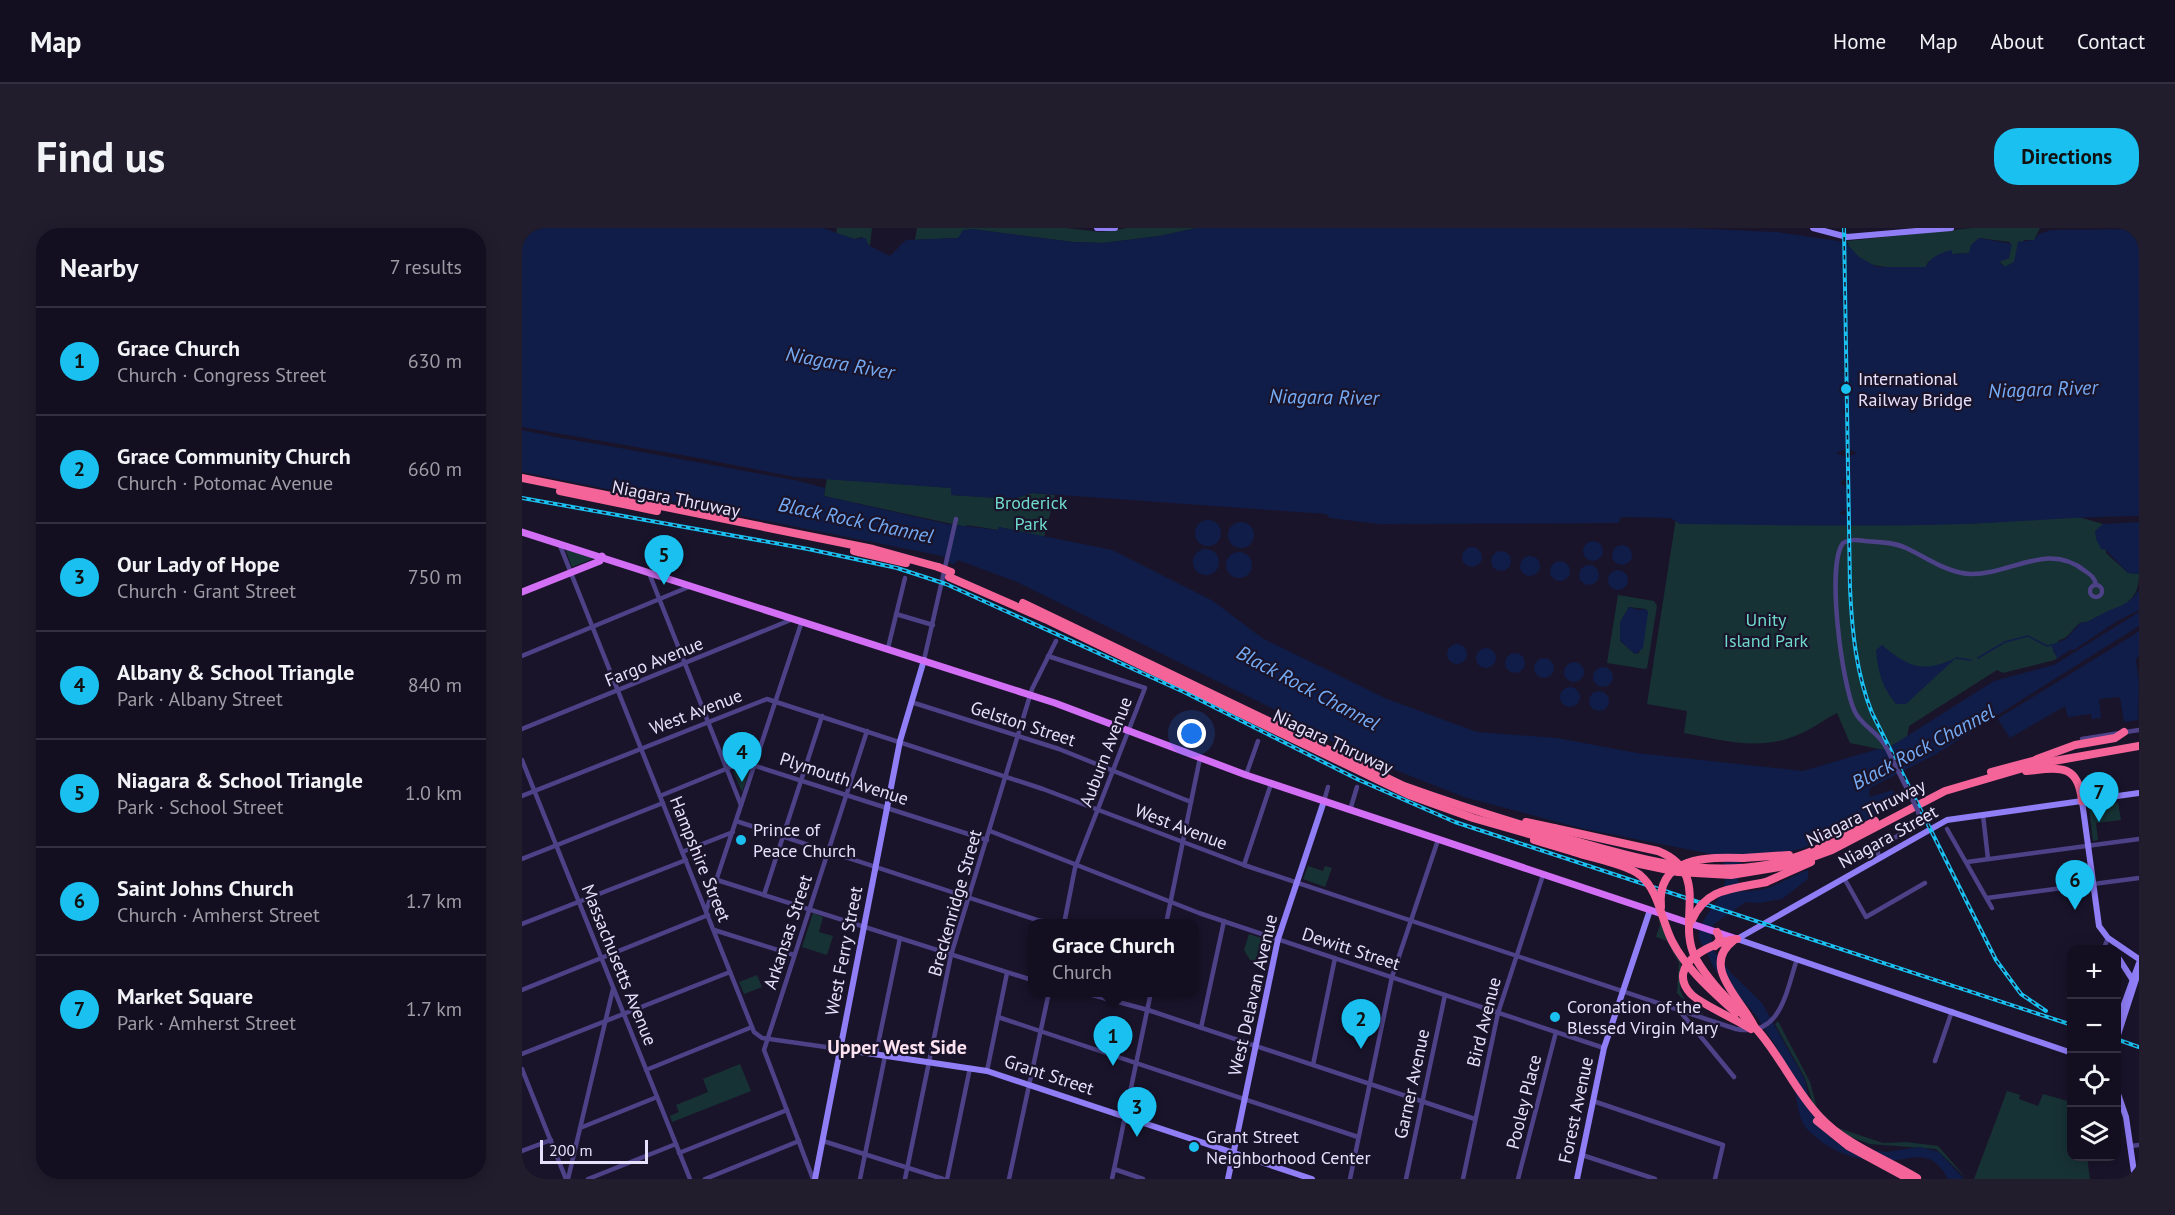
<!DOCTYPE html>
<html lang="en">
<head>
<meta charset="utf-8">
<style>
	:root { --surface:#140f20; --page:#211d2d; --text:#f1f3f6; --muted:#9d9ca5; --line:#332f3e; --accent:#1ac0ef }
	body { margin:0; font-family:"PT Sans",sans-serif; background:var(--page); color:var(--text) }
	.controls { position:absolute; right:18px; bottom:18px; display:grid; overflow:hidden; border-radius:12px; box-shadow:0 3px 15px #0003 }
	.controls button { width:54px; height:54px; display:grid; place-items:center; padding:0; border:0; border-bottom:2px solid var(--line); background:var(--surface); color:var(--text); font:30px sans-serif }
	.scale { position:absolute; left:18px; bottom:15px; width:108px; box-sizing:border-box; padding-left:6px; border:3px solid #e7e0fd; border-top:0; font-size:16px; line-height:21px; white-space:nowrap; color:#e7e0fd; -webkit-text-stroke:4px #1a142b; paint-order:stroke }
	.you { position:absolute; left:670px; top:506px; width:21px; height:21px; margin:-15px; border:4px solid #fff; border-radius:50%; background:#1a73e8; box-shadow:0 0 0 9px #1a73e833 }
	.badge { display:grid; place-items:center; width:39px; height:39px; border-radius:50%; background:var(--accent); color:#111; font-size:20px; font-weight:700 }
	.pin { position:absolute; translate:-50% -50px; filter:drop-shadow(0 2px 3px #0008) }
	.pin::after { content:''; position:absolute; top:32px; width:21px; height:18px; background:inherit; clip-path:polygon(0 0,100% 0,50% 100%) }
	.popup { position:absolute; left:506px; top:691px; width:171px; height:78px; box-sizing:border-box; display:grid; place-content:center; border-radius:12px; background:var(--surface); filter:drop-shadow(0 2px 4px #0005); font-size:20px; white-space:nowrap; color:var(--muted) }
	.popup b { font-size:22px; color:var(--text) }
	.popup::after { content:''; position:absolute; left:50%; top:100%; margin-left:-12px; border:12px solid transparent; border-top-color:var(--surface) }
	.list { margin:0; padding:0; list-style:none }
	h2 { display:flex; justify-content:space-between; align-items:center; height:78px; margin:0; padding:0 24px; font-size:26px }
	h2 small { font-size:20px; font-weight:400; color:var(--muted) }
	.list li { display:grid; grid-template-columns:39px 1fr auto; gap:18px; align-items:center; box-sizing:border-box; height:108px; padding:0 24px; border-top:2px solid var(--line) }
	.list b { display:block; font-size:22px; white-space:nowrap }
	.list p { margin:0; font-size:20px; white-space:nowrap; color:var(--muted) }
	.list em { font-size:20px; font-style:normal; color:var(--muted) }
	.icon { flex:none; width:33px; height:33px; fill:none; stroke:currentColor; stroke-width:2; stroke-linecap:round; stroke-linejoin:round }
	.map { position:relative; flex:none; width:1617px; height:951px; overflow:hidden; border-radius:24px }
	header { display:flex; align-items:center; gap:36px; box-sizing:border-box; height:84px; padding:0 30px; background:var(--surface); border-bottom:2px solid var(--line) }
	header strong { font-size:28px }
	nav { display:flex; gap:33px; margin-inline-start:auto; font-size:21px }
	.intro { display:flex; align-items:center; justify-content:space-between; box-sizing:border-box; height:144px; padding:0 36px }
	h1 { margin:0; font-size:42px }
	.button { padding:15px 27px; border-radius:24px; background:var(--accent); color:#111; font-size:21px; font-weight:700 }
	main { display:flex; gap:36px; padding:0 36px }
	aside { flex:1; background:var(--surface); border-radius:24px; box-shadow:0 3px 15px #0003 }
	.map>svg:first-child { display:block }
	.green { fill:#173235; fill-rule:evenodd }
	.water { fill:#101d48 }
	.pier { fill:#1a142b }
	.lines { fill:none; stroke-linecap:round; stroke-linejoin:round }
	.stream { stroke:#101d48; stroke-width:1.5 }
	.street { stroke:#4d4287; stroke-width:4.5 }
	.secondary { stroke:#8f7ef6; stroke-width:6 }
	.primary { stroke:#d36ff5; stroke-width:7 }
	.highway { stroke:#f46498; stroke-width:8 }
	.rail-casing { stroke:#1ac0ef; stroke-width:4 }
	.rail { stroke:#1a142b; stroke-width:1.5; stroke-dasharray:4.5; stroke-linecap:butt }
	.street-bridge { stroke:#4d4287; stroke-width:4.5 }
	.highway-bridge { stroke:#f46498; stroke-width:8 }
	.poi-dot { fill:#1ac0ef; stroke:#1a142b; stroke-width:2 }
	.labels { text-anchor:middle; stroke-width:4.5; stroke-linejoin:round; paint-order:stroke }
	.poi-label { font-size:18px; fill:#e7e0fd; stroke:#1a142b; text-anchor:start }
	.street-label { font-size:18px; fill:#e7e0fd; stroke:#1a142b }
	.park-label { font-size:18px; fill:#6fdacc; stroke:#1a142b }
	.water-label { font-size:20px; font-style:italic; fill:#75abf5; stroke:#1a142b }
	.neighbourhood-label { font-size:20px; font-weight:bold; fill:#fde2f0; stroke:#1a142b }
</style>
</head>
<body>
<header>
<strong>Map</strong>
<nav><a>Home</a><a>Map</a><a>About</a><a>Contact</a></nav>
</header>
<div class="intro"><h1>Find us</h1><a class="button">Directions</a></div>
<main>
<aside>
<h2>Nearby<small>7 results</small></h2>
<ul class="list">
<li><span class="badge">1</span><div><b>Grace Church</b><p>Church · Congress Street</p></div><em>630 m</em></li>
<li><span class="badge">2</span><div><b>Grace Community Church</b><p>Church · Potomac Avenue</p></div><em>660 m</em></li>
<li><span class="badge">3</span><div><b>Our Lady of Hope</b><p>Church · Grant Street</p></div><em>750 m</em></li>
<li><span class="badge">4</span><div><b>Albany &amp; School Triangle</b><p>Park · Albany Street</p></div><em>840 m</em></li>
<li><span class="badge">5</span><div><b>Niagara &amp; School Triangle</b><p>Park · School Street</p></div><em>1.0 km</em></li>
<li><span class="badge">6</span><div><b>Saint Johns Church</b><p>Church · Amherst Street</p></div><em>1.7 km</em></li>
<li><span class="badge">7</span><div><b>Market Square</b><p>Park · Amherst Street</p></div><em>1.7 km</em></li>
</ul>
</aside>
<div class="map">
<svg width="1617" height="951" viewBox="0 0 1617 951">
	<rect width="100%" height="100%" fill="#1a142b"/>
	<g class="green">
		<polygon points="315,0 350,0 348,18 340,9 332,11 314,6"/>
		<polygon points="395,0 544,0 579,4 606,0 674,0 638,8 581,15 551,14 450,1 436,10 393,12"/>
		<path d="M1450 0H1518L1512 12H1502L1492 34 1483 39 1477 33 1487 30 1488 14 1457 10 1447 25 1430 26V23L1406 34 1404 39C1381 39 1334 46 1325 13Z"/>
		<polygon points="305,250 430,260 430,267 491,271 510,265 533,267 522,309 477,299 476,302 445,297 444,299 302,268"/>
		<path d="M1553 288 1581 296 1584 325 1606 345 1617 346C1617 378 1596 378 1572 392 1568 395 1562 393 1558 395 1549 401 1548 410 1537 412L1531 423 1536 430 1533 432 1481 445 1475 442 1387 498 1385 509 1362 522 1328 515 1315 485C1301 492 1288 503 1273 508 1236 523 1200 512 1162 505L1165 483 1125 476 1154 290 1159 296H1445Z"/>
		<polygon points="43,320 73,330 50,339"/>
		<path d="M1096 367 1132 373 1135 378 1125 440 1123 441 1085 435ZM1107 379 1124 381 1126 384 1117 425 1113 426 1098 413 1099 393Z"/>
		<polygon points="222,537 229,539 220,564 211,543"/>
		<polygon points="1596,575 1599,592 1574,595 1576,612 1571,613 1567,579"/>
		<polygon points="786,638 801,643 803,638 810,640 803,659 781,651"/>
		<polygon points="291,685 301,689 297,704 311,708 305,727 280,719"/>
		<polygon points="1136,691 1159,734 1158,762 1161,769 1182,787 1174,785 1155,765 1157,735 1145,713 1134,709 1138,697"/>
		<polygon points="727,706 751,714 750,720 739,716 733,733 728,732 722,722"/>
		<polygon points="235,747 240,759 222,766 217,754"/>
		<polygon points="1256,793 1288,854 1295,880 1313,899 1361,915 1384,914 1416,918 1445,951 1414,921 1348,916 1323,907 1294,886 1283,850 1253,796"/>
		<polygon points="218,836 229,863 150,894 148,888 157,884 154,877 186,864 181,851"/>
		<polygon points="1485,863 1498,867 1497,871 1516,878 1521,866 1549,874 1550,928 1565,929 1568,951 1452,951"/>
	</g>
	<g class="water">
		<path d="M0 0H301L332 11 344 10 346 17 368 28 384 12 436 10 441 2 450 1 551 14 581 15 638 8 674 0H1163L1255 4 1323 14 1337 29 1355 39H1404C1408 29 1420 24 1430 22V26L1447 25 1449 17 1457 10 1490 16 1487 30 1477 34 1483 39 1492 34 1496 14 1512 12 1517 6 1529 2 1617 1V288C1559 288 1501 294 1443 296 1348 299 1253 297 1158 296L1149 290 1102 289 1098 290 1097 295 857 296 808 290 804 286 510 265 491 271 429 267V260L272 249 0 200Z"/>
		<path d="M0 202 272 252 303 260 302 268 425 296 476 302 477 299 590 322 691 373 740 410 865 471 955 504 1035 510 1115 525 1281 543 1356 521 1363 522 1472 453 1532 437 1535 430 1529 417 1544 411 1558 395C1568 394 1571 390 1580 386 1597 377 1605 379 1617 362V426L1614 432 1617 455 1616 492 1602 494 1598 469 1577 471 1579 490 1570 491 1569 486 1546 489 1543 478 1488 510 1474 488 1414 526 1348 560 1347 569 1371 562 1375 576C1331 598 1297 621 1248 627L1247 632 1219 634 1216 652 1220 663C1246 666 1263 650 1286 642V651L1260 671 1237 675 1224 674 1203 688 1191 697 1189 706 1192 723 1210 746 1240 775 1283 852 1288 880 1298 899 1313 913 1338 920 1364 924 1398 919 1417 924 1442 951H1426C1408 917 1390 933 1360 933 1333 933 1305 922 1286 902 1274 890 1276 867 1270 851 1262 829 1247 807 1234 788 1222 772 1207 759 1195 744 1189 736 1187 728 1183 721 1181 717 1175 711 1177 705 1184 676 1215 666 1199 628L1058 600 942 569 830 525 774 492 497 355 436 332 431 337 420 328 0 244Z"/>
		<circle cx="686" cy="305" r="13"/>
		<polygon points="1617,294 1617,346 1606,345 1584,322 1579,321 1574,311 1573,303 1581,296"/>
		<circle cx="719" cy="307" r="13"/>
		<circle cx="1071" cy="323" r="10"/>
		<circle cx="1100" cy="327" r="10"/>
		<circle cx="950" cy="329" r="10"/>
		<circle cx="684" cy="334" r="13"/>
		<circle cx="979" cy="333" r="10"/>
		<circle cx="717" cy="337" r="13"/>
		<circle cx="1008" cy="338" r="10"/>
		<circle cx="1038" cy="343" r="10"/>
		<circle cx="1067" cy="347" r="10"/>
		<circle cx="1096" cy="352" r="10"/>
		<polygon points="1107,379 1117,382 1123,381 1126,384 1121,420 1113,426 1098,413 1098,394"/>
		<circle cx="935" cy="426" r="10"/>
		<path d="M1360 417C1387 440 1401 445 1434 430L1384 476H1374C1360 459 1356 444 1354 422Z"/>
		<circle cx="964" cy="430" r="10"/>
		<circle cx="993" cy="435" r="10"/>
		<circle cx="1022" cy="440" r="10"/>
		<circle cx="1052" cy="444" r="10"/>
		<circle cx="1081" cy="449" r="10"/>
		<circle cx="1048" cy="469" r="10"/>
		<circle cx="1077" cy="473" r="10"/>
	</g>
	<g class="pier">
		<polygon points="1321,11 1324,11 1327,221 1335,225 1327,229 1328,301 1325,300 1324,287 1317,285 1324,282 1324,259 1318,255 1324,250 1324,229 1314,225 1324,221 1323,186 1320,184 1323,182 1322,144 1319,143 1322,141 1322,103 1319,102 1322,101 1321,71 1318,70 1321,68 1321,38 1316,37 1321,36"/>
		<polygon points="0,199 177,230 272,249 272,252 176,232 38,210 0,202"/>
		<polygon points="1617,382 1617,384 1532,437 1533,432 1542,426 1550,421 1552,422 1595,393"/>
		<polygon points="1617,398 1617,403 1613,406 1457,502 1455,500"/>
	</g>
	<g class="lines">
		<g class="stream">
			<polyline points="1434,430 1449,432"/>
			<polyline points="1456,430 1483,414 1506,408 1525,418 1529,417"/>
		</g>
		<g class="street">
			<polyline points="37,315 232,804 240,810 318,821"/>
			<polyline points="127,345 219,577"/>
			<circle cx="1574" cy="363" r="6"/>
			<polyline points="374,386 411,397"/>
			<polyline points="366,420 383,350"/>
			<polyline points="0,428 169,358"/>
			<polyline points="526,428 623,460 553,640 542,696"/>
			<polyline points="402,432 434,291"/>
			<polyline points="389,474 537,521 669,574"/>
			<polyline points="0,501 271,391"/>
			<polyline points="1560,511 1617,502"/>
			<path d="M1364 519C1356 504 1340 498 1333 484 1320 457 1304 338 1321 315 1327 311 1335 312 1343 313 1356 314 1372 314 1384 320 1404 329 1425 345 1448 346 1488 347 1526 313 1563 343 1569 347 1573 350 1574 357"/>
			<polyline points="0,532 168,951"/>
			<polyline points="724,547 736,513"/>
			<path d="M0 568 245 471 521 561 722 637 1214 801C1259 810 1264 764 1275 731"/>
			<polyline points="138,568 221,534 465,612"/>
			<polyline points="802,573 806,559"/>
			<polyline points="828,582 835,559"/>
			<polyline points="1461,587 1466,631"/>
			<polyline points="214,593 515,692 534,696"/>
			<polyline points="1425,601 1470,680"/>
			<polyline points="468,603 677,685 1082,820"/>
			<polyline points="160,624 211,604"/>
			<polyline points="1357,630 1355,620 1398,595 1396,583"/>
			<polyline points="0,631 141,575"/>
			<polyline points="1445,634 1617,611"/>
			<polyline points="722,637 749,556"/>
			<polyline points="1322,650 1344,689 1403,655"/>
			<polyline points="195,652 510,752"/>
			<polyline points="242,667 300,488"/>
			<polyline points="1465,670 1617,650"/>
			<polyline points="184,683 280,393"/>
			<polyline points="0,696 164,632"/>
			<polyline points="644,696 678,530"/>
			<polyline points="192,702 272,727"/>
			<polyline points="1581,722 1586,710"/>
			<polyline points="0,762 186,687"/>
			<polyline points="559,764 626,782 953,891"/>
			<polyline points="1156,781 1212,849"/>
			<polyline points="476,789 836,909"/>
			<polyline points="679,800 702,693"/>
			<polyline points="0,826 208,744"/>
			<polyline points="354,826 378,710"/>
			<polyline points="1413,833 1430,783"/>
			<polyline points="791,837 813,730"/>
			<polyline points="0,841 44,951"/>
			<polyline points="124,842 230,799"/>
			<polyline points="465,843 485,745"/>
			<polyline points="1071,873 1201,917 1193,951"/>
			<polyline points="58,900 135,869"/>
			<polyline points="301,913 421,951"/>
			<polyline points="1609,918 1617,917"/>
			<polyline points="0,923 29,912"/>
			<polyline points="157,925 265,882"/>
			<polyline points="1060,927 1133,951"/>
			<polyline points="592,941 621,951"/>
			<polyline points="46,951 91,761"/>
			<polyline points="66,951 154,916"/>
			<polyline points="183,951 277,913"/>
			<polyline points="291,951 242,822 345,503"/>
			<polyline points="338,951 363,828"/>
			<polyline points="383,951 429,727 510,461 534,413"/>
			<polyline points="425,951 448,840"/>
			<polyline points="487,951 527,764"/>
			<polyline points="590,951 629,764"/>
			<polyline points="828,951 870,749 916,612"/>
			<polyline points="884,951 923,767"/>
			<polyline points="941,951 976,785 1021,647"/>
			<polyline points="996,951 1034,804"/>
		</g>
		<g class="secondary">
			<polyline points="575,0 593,0"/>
			<polyline points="1291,0 1325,9 1429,0"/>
			<polyline points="1560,573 1577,698 1586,710 1617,731"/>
			<polyline points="1215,711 1425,592 1617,565"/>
			<polyline points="1215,711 1550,825"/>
			<polyline points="1594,726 1610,751"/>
			<polyline points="1594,798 1617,735"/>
			<polyline points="1594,813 1617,742"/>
			<polyline points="318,821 465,843 790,951"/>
			<polyline points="1594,860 1604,889 1613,951"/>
			<polyline points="293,951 378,513 402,432"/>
			<polyline points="706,951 756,711 802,573"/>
			<polyline points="1055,951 1082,820 1128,682"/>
		</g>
		<g class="primary">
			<polyline points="0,304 533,475 724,547 1215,711"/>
			<polyline points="0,364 78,333 80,328"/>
		</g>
		<g class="highway">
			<polyline points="0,5 2,0"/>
			<polyline points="0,250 351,321 416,339"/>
			<polyline points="38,263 135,283"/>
			<polyline points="332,323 384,335"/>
			<polyline points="427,349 523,391 887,567 951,590 1094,631 1156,644 1209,647 1269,637 1310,622 1423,563 1515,536 1617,518"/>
			<path d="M501 375 882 558C935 577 989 594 1043 610 1108 629 1174 649 1244 637 1282 630 1318 611 1353 593"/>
			<polyline points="1515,531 1553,517 1593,510 1602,504"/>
			<path d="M1504 543C1536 540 1556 534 1560 573"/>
			<polyline points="1469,544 1518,531"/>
			<polyline points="1004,594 1032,600"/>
			<polyline points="1012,612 1052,624"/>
			<polyline points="1221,630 1267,627"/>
			<polyline points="1244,654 1289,634"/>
			<path d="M1215 711C1193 713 1141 736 1169 766 1180 777 1214 791 1229 801"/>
			<path d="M1211 713C1178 738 1220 772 1232 798"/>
			<polyline points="1193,718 1198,711 1195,704"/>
		</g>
		<defs>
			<g id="rail">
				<path d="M1322 0 1328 360C1330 403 1334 445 1350 485L1474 732 1499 766 1524 783"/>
				<polyline points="0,270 286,321 375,340 424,356 662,464 837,552 933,594 1550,797"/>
				<polyline points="1594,811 1617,819"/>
			</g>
		</defs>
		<use href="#rail" class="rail-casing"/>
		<use href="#rail" class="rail"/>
		<polyline class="street-bridge" points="1364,519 1396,583"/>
		<g class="highway-bridge">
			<polyline points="416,339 429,344"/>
			<path d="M1032 600 1136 623C1191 645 1153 693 1174 731 1190 759 1216 780 1237 804 1260 831 1274 864 1298 889 1324 917 1364 931 1395 950"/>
			<path d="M1052 624C1069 630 1104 636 1118 647 1137 663 1139 691 1150 713 1165 742 1190 763 1214 785"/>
			<path d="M1139 679C1134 628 1186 629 1221 630"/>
			<path d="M1170 692C1184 659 1213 661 1244 654"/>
			<polyline points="1295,893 1326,918 1387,951"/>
		</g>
	</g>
	<g class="poi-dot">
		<circle cx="1324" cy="161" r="6"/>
		<circle cx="219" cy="612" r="6"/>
		<circle cx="1033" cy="789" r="6"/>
		<circle cx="672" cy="919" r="6"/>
	</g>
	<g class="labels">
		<g class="poi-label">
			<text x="1336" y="157">International<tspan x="1336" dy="21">Railway Bridge</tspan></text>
			<text x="231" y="608">Prince of<tspan x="231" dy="21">Peace Church</tspan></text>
			<text x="1045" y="785">Coronation of the<tspan x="1045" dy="21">Blessed Virgin Mary</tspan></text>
			<text x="684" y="915">Grant Street<tspan x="684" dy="21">Neighborhood Center</tspan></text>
		</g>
		<g class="street-label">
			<text transform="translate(154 271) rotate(11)" y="6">Niagara Thruway</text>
			<text transform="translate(132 434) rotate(-22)" y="6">Fargo Avenue</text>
			<text transform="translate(174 484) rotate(-21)" y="6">West Avenue</text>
			<text transform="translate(501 496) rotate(18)" y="6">Gelston Street</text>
			<text transform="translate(811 514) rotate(25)" y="6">Niagara Thruway</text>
			<text transform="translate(584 524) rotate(-69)" y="6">Auburn Avenue</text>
			<text transform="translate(322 551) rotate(18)" y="6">Plymouth Avenue</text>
			<text transform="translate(1344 585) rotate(-26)" y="6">Niagara Thruway</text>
			<text transform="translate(659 599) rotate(21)" y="6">West Avenue</text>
			<text transform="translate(1366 609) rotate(-29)" y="6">Niagara Street</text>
			<text transform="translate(178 631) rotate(68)" y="6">Hampshire Street</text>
			<text transform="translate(433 675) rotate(-74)" y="6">Breckenridge Street</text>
			<text transform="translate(266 704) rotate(-72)" y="6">Arkansas Street</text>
			<text transform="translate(829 721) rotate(18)" y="6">Dewitt Street</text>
			<text transform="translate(322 723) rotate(-79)" y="6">West Ferry Street</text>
			<text transform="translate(97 737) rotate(68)" y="6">Massachusetts Avenue</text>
			<text transform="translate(731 767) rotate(-77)" y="6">West Delavan Avenue</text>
			<text transform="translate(962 794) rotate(-76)" y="6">Bird Avenue</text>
			<text transform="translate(527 847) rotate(18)" y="6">Grant Street</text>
			<text transform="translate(890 856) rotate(-78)" y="6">Garner Avenue</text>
			<text transform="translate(1002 874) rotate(-76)" y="6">Pooley Place</text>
			<text transform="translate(1054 882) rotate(-78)" y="6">Forest Avenue</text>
		</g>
		<g class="park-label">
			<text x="509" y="281">Broderick<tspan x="509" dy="21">Park</tspan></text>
			<text x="1244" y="398">Unity<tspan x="1244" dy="21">Island Park</tspan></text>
		</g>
		<g class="water-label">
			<text transform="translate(318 135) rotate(10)" y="7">Niagara River</text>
			<text transform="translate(1521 161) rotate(-2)" y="7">Niagara River</text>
			<text transform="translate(802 169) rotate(1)" y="7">Niagara River</text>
			<text transform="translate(334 292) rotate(12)" y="7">Black Rock Channel</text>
			<text transform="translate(786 460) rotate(28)" y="7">Black Rock Channel</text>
			<text transform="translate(1401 519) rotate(-28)" y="7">Black Rock Channel</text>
		</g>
		<g class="neighbourhood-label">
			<text x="375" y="826">Upper West Side</text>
		</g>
	</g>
</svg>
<div class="controls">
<button>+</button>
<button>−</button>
<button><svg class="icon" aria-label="locate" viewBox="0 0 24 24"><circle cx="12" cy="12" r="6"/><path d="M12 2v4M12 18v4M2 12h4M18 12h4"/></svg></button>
<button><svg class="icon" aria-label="layers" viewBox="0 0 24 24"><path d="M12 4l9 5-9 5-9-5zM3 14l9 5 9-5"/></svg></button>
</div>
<div class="scale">200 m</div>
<div class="you"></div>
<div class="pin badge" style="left:591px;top:838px">1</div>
<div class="popup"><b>Grace Church</b>Church</div>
<div class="pin badge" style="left:839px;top:821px">2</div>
<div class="pin badge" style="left:615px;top:909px">3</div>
<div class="pin badge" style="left:220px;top:554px">4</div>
<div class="pin badge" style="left:142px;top:357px">5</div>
<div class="pin badge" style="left:1553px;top:682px">6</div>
<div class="pin badge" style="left:1577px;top:594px">7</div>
</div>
</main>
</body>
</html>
